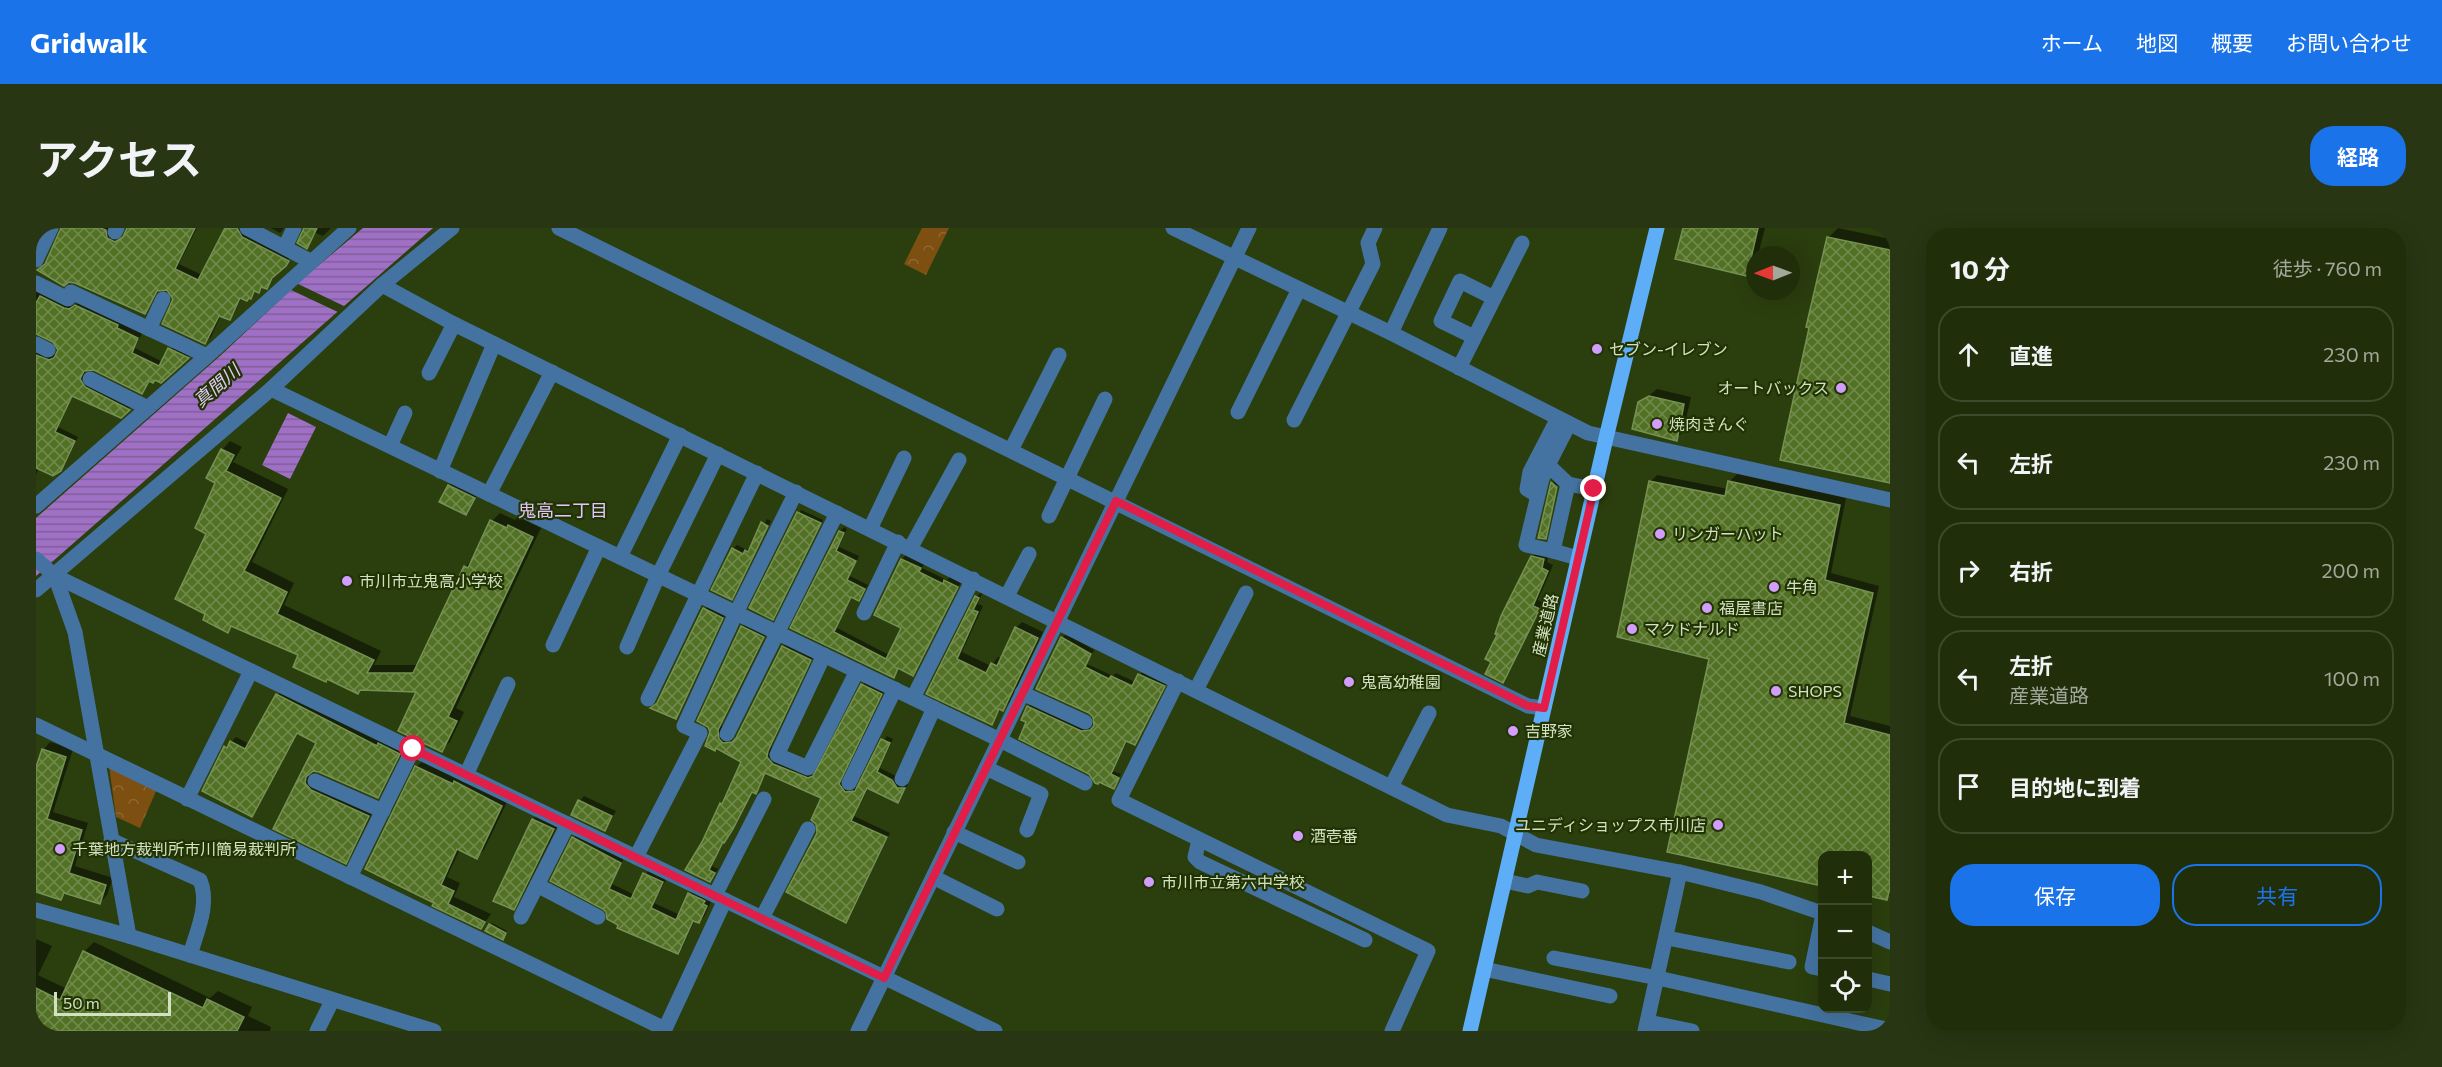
<!DOCTYPE html>
<html lang="ja">
<head>
<meta charset="utf-8">
<style>
	:root { --surface:#202e0a; --page:#283613; --text:#f1f3f6; --muted:#a2a89c; --line:#3d4a2b; --accent:#1a73e8 }
	body { margin:0; font-family:Commissioner,"Noto Sans JP",sans-serif; background:var(--page); color:var(--text) }
	.controls { position:absolute; right:18px; bottom:18px; display:grid; overflow:hidden; border-radius:12px; box-shadow:0 6px 24px #0002 }
	.controls button { width:54px; height:54px; display:grid; place-items:center; padding:0; border:0; border-bottom:2px solid var(--line); background:var(--surface); color:var(--text); font:30px sans-serif }
	.compass { position:absolute; left:1710px; top:18px; width:54px; height:54px; border-radius:50%; background:var(--surface); box-shadow:0 6px 24px #0002; rotate:269deg }
	.scale { position:absolute; left:18px; bottom:15px; width:117px; box-sizing:border-box; padding-left:6px; border:3px solid #d1e1c1; border-top:0; font-size:16px; line-height:21px; white-space:nowrap; color:#d1e1c1; -webkit-text-stroke:4px #213302; paint-order:stroke }
	.stop { position:absolute; width:18px; height:18px; margin:-14px; border:4px solid #e11d48; border-radius:50%; background:#fff }
	.stop.end { background:#e11d48; border-color:#fff; box-shadow:0 2px 6px #0008 }
	.list { margin:0; padding:0; list-style:none }
	h2 { display:flex; justify-content:space-between; align-items:center; height:78px; margin:0; padding:0 24px; font-size:26px }
	h2 small { font-size:20px; font-weight:400; color:var(--muted) }
	.list li { display:grid; grid-template-columns:39px 1fr auto; gap:18px; align-items:center; box-sizing:border-box; height:96px; margin:0 12px 12px; padding:0 12px; border:2px solid var(--line); border-radius:24px }
	.list b { display:block; font-size:22px; white-space:nowrap }
	.list p { margin:0; font-size:20px; white-space:nowrap; color:var(--muted) }
	.list em { font-size:20px; font-style:normal; color:var(--muted) }
	.actions { display:flex; gap:12px; padding:18px 24px }
	.actions a { flex:1; padding:14px 0; border:2px solid var(--accent); border-radius:24px; text-align:center; font-size:21px; color:var(--accent) }
	.actions .main { background:var(--accent); color:#fff }
	.icon { flex:none; width:33px; height:33px; fill:none; stroke:currentColor; stroke-width:2; stroke-linecap:round; stroke-linejoin:round }
	.map { position:relative; flex:none; width:1854px; height:803px; overflow:hidden; border-radius:24px }
	header { display:flex; align-items:center; gap:36px; box-sizing:border-box; height:84px; padding:0 30px; background:var(--accent); color:#fff }
	header strong { font-size:28px }
	nav { display:flex; gap:33px; margin-inline-start:auto; font-size:21px }
	.intro { display:flex; align-items:center; justify-content:space-between; box-sizing:border-box; height:144px; padding:0 36px }
	h1 { margin:0; font-size:42px }
	.button { padding:15px 27px; border-radius:24px; background:var(--accent); color:#fff; font-size:21px; font-weight:700 }
	main { display:flex; gap:36px; padding:0 36px }
	aside { flex:1; background:var(--surface); border-radius:24px; box-shadow:0 6px 24px #0002 }
	.map>svg:first-child { display:block }
	.park { fill:url(#park-crowns) }
	.water { fill:url(#water-rules) }
	.pier { fill:#2b3e0e }
	.shadow { fill:#0007 }
	.building { fill:url(#building-cross-hatch); stroke:#759253; stroke-width:1.5 }
	.lines { fill:none; stroke-linecap:round; stroke-linejoin:round }
	.minor { stroke:#4473a1; stroke-width:15 }
	.major { stroke:#5eadf7; stroke-width:15 }
	.route { stroke:#e11d48; stroke-width:8 }
	.poi-dot { fill:#d29dfd; stroke:#213302; stroke-width:2 }
	.labels { text-anchor:middle; stroke-width:4.5; stroke-linejoin:round; paint-order:stroke }
	.poi-label { font-size:16px; fill:#d1e1c1; stroke:#213302; text-anchor:start }
	.street-label { font-size:16px; fill:#d1e1c1; stroke:#213302 }
	.water-label { font-size:18px; font-style:italic; fill:#e3cbf8; stroke:#213302 }
	.neighbourhood-label { font-size:18px; fill:#e2c5fc; stroke:#213302 }
</style>
</head>
<body>
<header>
<strong>Gridwalk</strong>
<nav><a>ホーム</a><a>地図</a><a>概要</a><a>お問い合わせ</a></nav>
</header>
<div class="intro"><h1>アクセス</h1><a class="button">経路</a></div>
<main>
<div class="map">
<svg width="1854" height="803" viewBox="0 0 1854 803">
	<defs>
		<pattern id="park-crowns" width="20" height="18" patternUnits="userSpaceOnUse" patternTransform="scale(1.5)"><rect width="20" height="18" fill="#7d4f10"/><path d="M2 6a3 3 0 1 1 6 0M12 15a3 3 0 1 1 6 0" fill="none" stroke="#8e6831"/></pattern>
		<pattern id="water-rules" width="6" height="5" patternUnits="userSpaceOnUse" patternTransform="scale(1.5)"><rect width="6" height="5" fill="#a06fc6"/><path d="M0 2.5h6" fill="none" stroke="#7e6095"/></pattern>
		<pattern id="building-cross-hatch" width="8" height="8" patternUnits="userSpaceOnUse" patternTransform="scale(1.5)"><rect width="8" height="8" fill="#527125"/><path d="M0 0l8 8M0 8l8-8" fill="none" stroke="#728c4d"/></pattern>
	</defs>
	<rect width="100%" height="100%" fill="#2b3e0e"/>
	<g class="park">
		<polygon points="886,0 913,0 890,47 868,36"/>
		<polygon points="73,538 121,561 104,600 80,589"/>
	</g>
	<g class="water">
		<polygon points="327,0 397,0 0,348 0,290 184,128 264,53"/>
		<polygon points="252,185 280,199 254,251 226,237"/>
	</g>
	<polygon class="pier" points="260,55 310,79 304,85 253,61"/>
	<g class="shadow">
		<polygon points="0,0 6,0 0,14"/>
		<polygon points="25,0 75,0 75,4 85,10 90,7 92,0 161,0 143,36 166,47 190,1 187,0 208,0 256,28 239,45 230,59 227,58 222,63 220,62 215,69 206,69 198,86 193,91 185,87 175,109 170,114 131,60 123,62 109,85 26,4"/>
		<polygon points="235,0 248,0 244,5"/>
		<polygon points="269,0 295,0 287,8 280,5 271,19"/>
		<polygon points="1648,0 1729,0 1722,27 1719,27 1719,38 1710,46"/>
		<polygon points="1802,0 1854,11 1854,253 1792,10"/>
		<polygon points="0,61 33,76 39,77 45,73 106,105 99,120 127,134 138,117 156,125 125,153 120,151 114,152 106,164 59,141 50,142 48,146 54,155 97,177 85,189 37,167 22,199 42,209 29,237 24,242 3,239 0,247 0,119 13,127 21,126 23,122 21,115 0,105"/>
		<polygon points="1621,161 1655,169 1647,204 1640,211 1604,175"/>
		<polygon points="194,213 206,219 197,234 252,261 216,334 258,355 248,377 345,423 338,437 383,437 429,339 438,330 456,293 464,285 479,292 482,289 505,300 420,480 428,484 414,514 405,522 383,462 292,450 290,453 264,427 197,397 192,403 171,385 172,305 186,222"/>
		<polygon points="1701,246 1810,270 1795,345 1843,358 1814,488 1854,498 1854,667 1851,670 1832,666 1832,628 1786,628 1786,656 1633,623 1675,430 1614,254 1621,247 1692,261 1694,253"/>
		<polygon points="417,253 442,265 430,285 413,258"/>
		<polygon points="1518,253 1522,257 1509,310 1504,309"/>
		<polygon points="765,282 787,292 739,388 715,380"/>
		<polygon points="731,291 735,293 699,366 695,370 697,321 701,317 711,322 715,319"/>
		<polygon points="808,299 811,301 803,319 823,328 814,348 832,357 823,371 816,368 801,400 853,427 867,399 840,386 866,331 870,327 888,336 886,340 911,352 914,349 925,354 877,446 863,439 857,448 757,400 804,303"/>
		<polygon points="1502,323 1513,325 1511,334 1517,337 1502,372 1508,375 1472,447 1467,453 1496,329"/>
		<polygon points="947,363 942,376 947,378 926,424 955,438 962,429 966,431 980,400 986,394 1007,404 973,475 965,481 955,495 892,465 940,369"/>
		<polygon points="671,378 689,387 640,490 623,475"/>
		<polygon points="710,395 731,405 686,496 686,506 692,511 701,511 747,419 751,414 778,427 736,517 735,524 741,532 777,547 780,546 827,457 831,453 849,462 807,551 814,560 822,559 851,508 857,511 844,540 860,548 866,556 872,556 862,573 833,559 818,588 854,605 814,689 810,693 782,606 787,569 731,544 723,560 717,563 701,595 688,613 676,638 682,641 674,653 667,615 707,531 670,517 706,399"/>
		<polygon points="1030,406 1058,422 1051,436 1077,448 1080,445 1099,454 1107,443 1131,454 1102,512 1098,515 1092,512 1077,543 1085,546 1077,559 1054,545 992,493 992,479 996,475 1050,500 1059,499 1059,488 1026,410"/>
		<polygon points="245,462 367,521 346,564 342,568 283,542 274,543 273,550 337,583 314,630 309,634 239,600 282,514 262,504 216,587 190,519 200,509 213,516"/>
		<polygon points="14,514 37,521 17,584 52,595 39,638 77,650 71,667 64,675 31,664 25,671 0,663 0,544 7,522"/>
		<polygon points="388,532 473,570 448,622 441,629 424,621 411,649 424,655 418,669 455,686 445,700 398,677 380,539"/>
		<polygon points="548,568 580,583 569,602 544,573"/>
		<polygon points="503,585 523,595 483,674 477,680 497,592"/>
		<polygon points="542,606 588,630 576,656 599,667 613,641 631,650 618,675 644,687 654,666 658,662 675,674 668,689 663,694 659,692 646,720 641,724 584,696 572,684 537,610"/>
		<polygon points="456,695 471,703 467,710 454,697"/>
		<polygon points="0,711 16,718 2,747 31,761 48,724 58,714 174,770 182,763 216,779 212,788 235,799 234,803 0,803"/>
	</g>
	<g class="building">
		<polygon points="25,0 64,0 70,2 71,10 79,14 87,9 91,0 159,0 139,41 162,52 189,0 201,0 206,9 253,33 250,38 236,50 231,61 225,59 223,65 218,63 215,71 213,70 211,73 204,70 194,92 183,88 169,116 126,96 137,71 131,62 121,63 109,86 39,55 33,54 28,58 1,42 9,36"/>
		<polygon points="268,0 281,0 271,21 261,15"/>
		<polygon points="1647,0 1722,0 1711,48 1639,31"/>
		<polygon points="1791,9 1854,22 1854,255 1744,232 1773,100 1770,99"/>
		<polygon points="4,68 28,80 33,81 39,77 82,97 81,100 102,110 96,125 123,138 132,120 153,130 125,155 119,152 117,155 113,153 106,166 58,142 48,143 44,151 49,159 94,182 85,190 36,168 19,204 39,213 25,243 17,248 0,240 0,127 13,132 18,130 22,122 17,114 0,106 0,75"/>
		<polygon points="1613,168 1648,176 1641,213 1596,201 1602,174"/>
		<polygon points="185,221 198,227 190,243 245,270 208,343 251,364 241,386 338,432 331,445 377,445 428,338 432,340 454,292 471,300 472,297 497,309 412,489 421,493 406,524 362,503 380,464 324,462 322,466 291,451 290,454 257,439 262,427 195,398 192,405 167,392 169,386 139,371 170,306 159,300 179,255 170,250"/>
		<polygon points="1613,253 1689,268 1692,253 1804,277 1789,352 1837,365 1808,495 1854,507 1854,660 1851,672 1832,668 1832,627 1786,627 1786,658 1631,624 1673,431 1581,409"/>
		<polygon points="1515,254 1521,259 1510,311 1502,310"/>
		<polygon points="412,257 439,270 430,287 403,274"/>
		<polygon points="761,284 785,295 737,392 713,380"/>
		<polygon points="725,294 732,298 696,372 675,362 696,320 707,326 709,322 712,324"/>
		<polygon points="803,303 808,305 800,323 820,333 811,352 829,361 823,373 815,369 798,404 850,431 865,400 838,387 865,331 885,340 883,344 907,356 908,352 922,359 877,448 862,440 858,450 754,400"/>
		<polygon points="1495,328 1508,331 1506,340 1512,343 1497,378 1504,381 1467,455 1449,446 1455,434 1449,431 1461,407 1459,406 1465,388"/>
		<polygon points="939,368 943,370 937,382 942,384 921,431 950,445 955,435 961,438 979,399 1002,410 967,483 963,481 956,497 890,466"/>
		<polygon points="667,380 687,390 640,491 614,480 621,475"/>
		<polygon points="705,398 728,409 682,502 683,511 687,515 696,514 700,510 746,418 775,432 732,523 731,529 737,536 772,550 777,548 825,456 846,466 803,556 809,564 819,563 845,511 854,515 841,544 856,552 861,560 869,560 862,575 831,560 815,593 851,609 810,695 750,664 781,605 780,596 775,592 785,570 729,545 720,566 716,564 697,601 688,615 687,614 673,642 679,645 674,654 649,642 666,614 684,575 686,576 705,534 680,520 679,523 669,518 674,504 672,499 661,493"/>
		<polygon points="1025,409 1055,426 1049,439 1073,451 1075,448 1096,458 1102,446 1129,458 1099,517 1090,513 1075,546 1083,550 1078,561 1063,554 1062,556 1059,555 1053,546 983,511 990,494 985,492 991,478 1045,503 1054,502 1058,498 1057,489 1053,485 1000,461"/>
		<polygon points="240,466 341,518 342,515 364,526 342,570 283,544 277,543 270,549 269,555 275,562 333,588 310,636 237,601 280,515 261,505 216,589 166,563 188,518 191,520 194,513 209,521"/>
		<polygon points="6,521 30,529 11,591 46,602 33,645 70,657 64,676 28,665 25,672 0,664 0,539"/>
		<polygon points="379,538 417,556 418,553 466,578 441,631 421,621 405,657 418,663 412,676 449,694 445,701 396,678 398,675 329,641"/>
		<polygon points="542,572 576,588 569,603 535,587"/>
		<polygon points="496,591 518,601 478,682 457,673"/>
		<polygon points="536,609 585,635 573,661 595,671 607,645 627,654 615,680 640,692 652,665 669,673 667,676 671,678 663,695 657,693 642,726 581,700 582,697 571,691 570,684 567,681 514,653"/>
		<polygon points="453,696 470,705 467,712 449,703"/>
		<polygon points="47,723 167,780 171,771 208,789 201,803 0,803 0,760 24,772"/>
	</g>
	<g class="lines">
		<g class="minor">
			<polyline points="211,0 274,33"/>
			<polyline points="523,0 1492,478 1508,480"/>
			<polyline points="1137,0 1355,105 1552,205 1854,272"/>
			<polyline points="79,4 81,0"/>
			<polyline points="249,19 258,0"/>
			<polyline points="0,32 15,0"/>
			<polyline points="0,55 32,71 35,64 171,128"/>
			<polyline points="346,57 418,96 1411,587 1465,598 1500,617 1644,644 1725,664 1786,685"/>
			<polyline points="113,101 127,71"/>
			<polyline points="1355,105 1404,0"/>
			<polyline points="1438,109 1405,93 1424,53 1458,70"/>
			<polyline points="0,116 12,122"/>
			<polyline points="1423,140 1486,15"/>
			<polyline points="393,145 418,96"/>
			<polyline points="54,151 112,180"/>
			<polyline points="235,161 964,512 1049,555"/>
			<polyline points="1202,184 1263,61"/>
			<polyline points="1258,192 1337,36 1332,15 1339,0"/>
			<polyline points="354,218 369,185"/>
			<polyline points="975,222 1023,127"/>
			<polygon points="1512,237 1532,256 1517,323 1490,317 1506,251"/>
			<polyline points="1512,237 1533,196"/>
			<polyline points="404,243 458,116"/>
			<polyline points="1532,256 1558,261"/>
			<polyline points="453,266 516,144"/>
			<polyline points="1501,267 1491,261 1494,244 1522,190"/>
			<polyline points="0,278 171,128 313,0"/>
			<polyline points="1013,288 1069,171"/>
			<polyline points="834,301 868,230"/>
			<polyline points="874,321 923,232"/>
			<polyline points="1517,323 1542,330"/>
			<polyline points="584,329 644,207"/>
			<polyline points="0,331 19,348 959,803"/>
			<polyline points="19,348 39,404 93,708"/>
			<polyline points="0,362 235,161 346,57 416,0"/>
			<polyline points="971,368 993,326"/>
			<polyline points="828,385 862,314"/>
			<polyline points="517,417 563,319"/>
			<polyline points="591,419 622,348 682,226"/>
			<polyline points="788,427 741,527 772,540 821,443"/>
			<polyline points="1142,453 1083,572 1392,723 1356,803"/>
			<polyline points="1160,462 1210,365"/>
			<polyline points="986,465 1049,494"/>
			<polyline points="877,470 937,351"/>
			<polyline points="612,471 721,245"/>
			<polyline points="0,497 629,801"/>
			<polyline points="691,506 801,285"/>
			<polyline points="950,540 1005,566 991,602"/>
			<polyline points="430,547 472,456"/>
			<polyline points="866,551 898,480"/>
			<polyline points="279,553 347,583"/>
			<polyline points="813,555 859,461"/>
			<polyline points="1355,559 1393,485"/>
			<polyline points="151,571 215,443"/>
			<polyline points="918,604 982,634"/>
			<path d="M75 612 164 652C174 676 161 703 154 727"/>
			<polyline points="1163,612 1159,629 1164,634 1329,712"/>
			<polyline points="600,629 664,505 648,498 700,385 760,264"/>
			<polyline points="314,649 377,521"/>
			<polyline points="897,649 961,681"/>
			<polyline points="1469,653 1492,658 1501,654 1546,663"/>
			<polyline points="501,657 562,689"/>
			<polyline points="679,667 728,571"/>
			<polyline points="0,682 93,708 398,803"/>
			<polyline points="485,689 532,596"/>
			<polyline points="726,690 772,601"/>
			<polyline points="1786,691 1776,739 1786,741"/>
			<polyline points="1832,704 1854,714"/>
			<polyline points="1631,710 1753,734"/>
			<polyline points="1518,730 1622,750 1854,802"/>
			<polyline points="1448,741 1574,768"/>
			<polyline points="1832,751 1854,756"/>
			<polyline points="1612,794 1656,803"/>
			<polyline points="281,803 296,773"/>
			<polyline points="628,803 689,672"/>
			<polyline points="822,803 1213,0"/>
			<polyline points="1609,803 1644,644"/>
		</g>
		<polyline class="major" points="1434,803 1570,210 1621,0"/>
	</g>
	<g class="lines">
		<polyline class="route" points="377,521 848,750 1080,273 1492,478 1508,480 1558,261"/>
	</g>
	<g class="poi-dot">
		<circle cx="1561" cy="121" r="6"/>
		<circle cx="1805" cy="160" r="6"/>
		<circle cx="1621" cy="196" r="6"/>
		<circle cx="1624" cy="306" r="6"/>
		<circle cx="311" cy="353" r="6"/>
		<circle cx="1738" cy="359" r="6"/>
		<circle cx="1671" cy="380" r="6"/>
		<circle cx="1596" cy="401" r="6"/>
		<circle cx="1313" cy="454" r="6"/>
		<circle cx="1740" cy="463" r="6"/>
		<circle cx="1477" cy="503" r="6"/>
		<circle cx="1682" cy="597" r="6"/>
		<circle cx="1262" cy="608" r="6"/>
		<circle cx="24" cy="621" r="6"/>
		<circle cx="1113" cy="654" r="6"/>
	</g>
	<g class="labels">
		<g class="poi-label">
			<text x="1573" y="127">セブン-イレブン</text>
			<text x="1793" y="166" text-anchor="end">オートバックス</text>
			<text x="1633" y="202">焼肉きんぐ</text>
			<text x="1636" y="312">リンガーハット</text>
			<text x="323" y="359">市川市立鬼高小学校</text>
			<text x="1750" y="365">牛角</text>
			<text x="1683" y="386">福屋書店</text>
			<text x="1608" y="407">マクドナルド</text>
			<text x="1325" y="460">鬼高幼稚園</text>
			<text x="1752" y="469">SHOPS</text>
			<text x="1489" y="509">吉野家</text>
			<text x="1670" y="603" text-anchor="end">ユニディショップス市川店</text>
			<text x="1274" y="614">酒壱番</text>
			<text x="36" y="627">千葉地方裁判所市川簡易裁判所</text>
			<text x="1125" y="660">市川市立第六中学校</text>
		</g>
		<g class="street-label">
			<text transform="translate(1509 397) rotate(-77)" y="6">産業道路</text>
		</g>
		<g class="water-label">
			<text transform="translate(181 158) rotate(-41)" y="6">真間川</text>
		</g>
		<g class="neighbourhood-label">
			<text x="527" y="289">鬼高二丁目</text>
		</g>
	</g>
</svg>
<div class="controls">
<button>+</button>
<button>−</button>
<button><svg class="icon" aria-label="locate" viewBox="0 0 24 24"><circle cx="12" cy="12" r="6"/><path d="M12 2v4M12 18v4M2 12h4M18 12h4"/></svg></button>
</div>
<svg class="compass" viewBox="-18 -18 36 36"><path d="M0-13l5 13h-10z" fill="#e53935"/><path d="M0 13l5-13h-10z" fill="#a2a89c"/></svg>
<div class="scale">50 m</div>
<div class="stop" style="left:377px;top:521px"></div>
<div class="stop end" style="left:1558px;top:261px"></div>
</div>
<aside>
<h2>10 分<small>徒歩 · 760 m</small></h2>
<ul class="list">
<li><svg class="icon" aria-label="ahead" viewBox="0 0 24 24"><path d="M12 20V5M6 11l6-6 6 6"/></svg><div><b>直進</b></div><em>230 m</em></li>
<li><svg class="icon" aria-label="left" viewBox="0 0 24 24"><path d="M17 20v-9H6M10 6l-5 5 5 5"/></svg><div><b>左折</b></div><em>230 m</em></li>
<li><svg class="icon" aria-label="right" viewBox="0 0 24 24"><path d="M7 20v-9h11M14 6l5 5-5 5"/></svg><div><b>右折</b></div><em>200 m</em></li>
<li><svg class="icon" aria-label="left" viewBox="0 0 24 24"><path d="M17 20v-9H6M10 6l-5 5 5 5"/></svg><div><b>左折</b><p>産業道路</p></div><em>100 m</em></li>
<li><svg class="icon" aria-label="arrive" viewBox="0 0 24 24"><path d="M6 21V4h12l-3 4 3 4H6"/></svg><div><b>目的地に到着</b></div></li>
</ul>
<div class="actions"><a class="main">保存</a><a>共有</a></div>
</aside>
</main>
</body>
</html>
